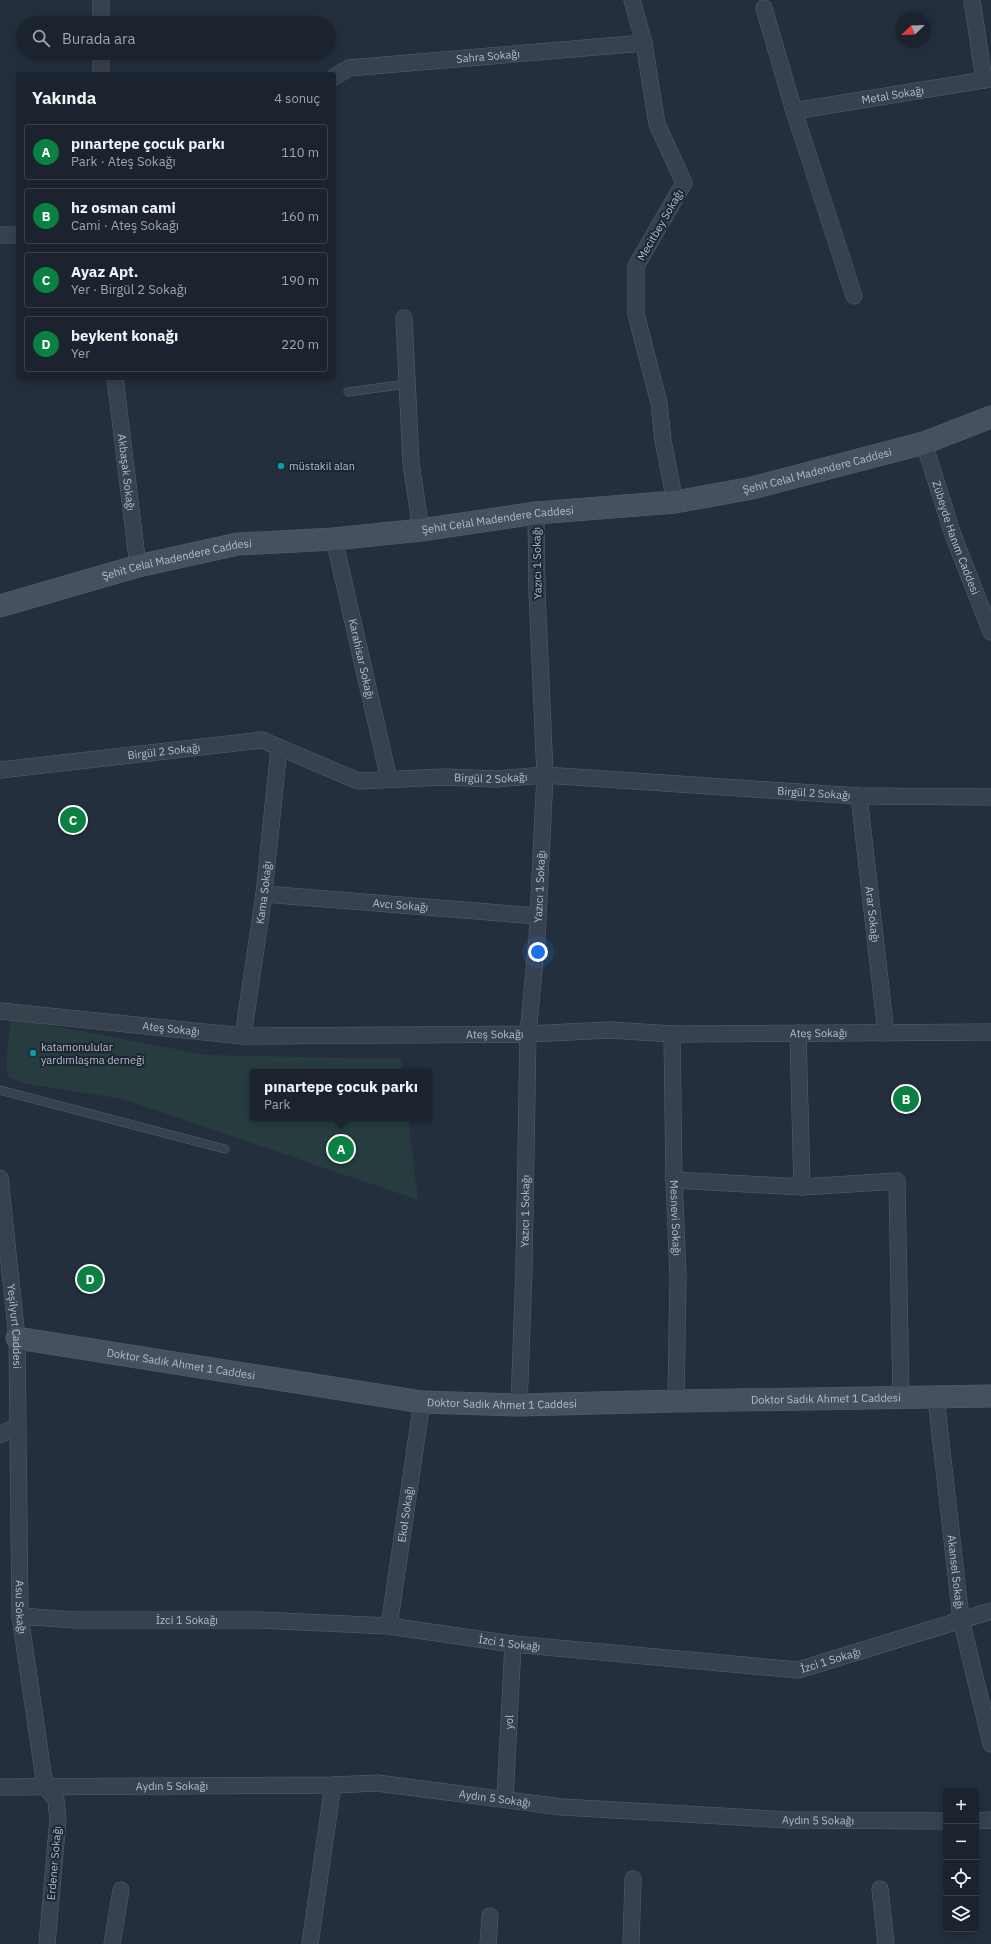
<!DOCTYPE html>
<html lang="tr">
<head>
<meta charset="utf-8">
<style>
	:root { --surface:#1b232e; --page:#282f3a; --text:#f1f3f6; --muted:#a0a4aa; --line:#39404a; --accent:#0b8043 }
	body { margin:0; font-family:"IBM Plex Sans",sans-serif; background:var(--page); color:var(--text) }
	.controls { position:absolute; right:12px; bottom:12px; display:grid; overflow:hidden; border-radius:4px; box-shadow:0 2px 10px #0003 }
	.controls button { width:36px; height:36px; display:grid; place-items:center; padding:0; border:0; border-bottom:1px solid var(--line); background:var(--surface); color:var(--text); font:20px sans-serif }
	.compass { position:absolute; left:895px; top:12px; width:36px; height:36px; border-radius:50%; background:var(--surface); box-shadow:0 2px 10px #0003; rotate:247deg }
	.you { position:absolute; left:538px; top:952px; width:14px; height:14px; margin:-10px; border:3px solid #fff; border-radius:50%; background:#1a73e8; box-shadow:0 0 0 6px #1a73e833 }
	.badge { display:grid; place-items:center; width:26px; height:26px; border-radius:50%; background:var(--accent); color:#fff; font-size:13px; font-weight:700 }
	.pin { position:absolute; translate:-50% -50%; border:2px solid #fff; box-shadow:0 1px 4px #0006 }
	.popup { position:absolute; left:250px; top:1069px; width:182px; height:52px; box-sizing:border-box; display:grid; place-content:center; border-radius:4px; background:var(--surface); filter:drop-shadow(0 1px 3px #0005); font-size:13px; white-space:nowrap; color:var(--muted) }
	.popup b { font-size:15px; color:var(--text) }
	.popup::after { content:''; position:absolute; left:50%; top:100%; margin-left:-8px; border:8px solid transparent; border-top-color:var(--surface) }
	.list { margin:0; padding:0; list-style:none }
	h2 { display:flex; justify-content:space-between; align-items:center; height:52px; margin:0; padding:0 16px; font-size:17px }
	h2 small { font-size:13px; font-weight:400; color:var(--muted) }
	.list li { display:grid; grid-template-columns:26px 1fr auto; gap:12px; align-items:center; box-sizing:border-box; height:56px; margin:0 8px 8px; padding:0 8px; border:1px solid var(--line); border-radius:4px }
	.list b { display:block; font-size:15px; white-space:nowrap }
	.list p { margin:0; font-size:13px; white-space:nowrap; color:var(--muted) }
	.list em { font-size:13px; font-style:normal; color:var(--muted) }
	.icon { flex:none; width:22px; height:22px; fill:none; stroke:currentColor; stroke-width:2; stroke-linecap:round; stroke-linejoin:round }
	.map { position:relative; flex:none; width:991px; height:1944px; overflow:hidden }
	.search { position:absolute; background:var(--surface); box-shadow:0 2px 10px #0003; left:16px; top:16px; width:320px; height:44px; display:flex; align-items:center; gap:10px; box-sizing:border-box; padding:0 14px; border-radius:22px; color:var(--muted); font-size:15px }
	.panel { position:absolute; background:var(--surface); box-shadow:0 2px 10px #0003; left:16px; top:72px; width:320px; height:308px; border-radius:4px }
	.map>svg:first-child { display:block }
	.green { fill:#263c3f }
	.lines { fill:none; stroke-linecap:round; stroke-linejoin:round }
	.lane-casing { stroke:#565f6c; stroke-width:9 }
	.street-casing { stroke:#565f6c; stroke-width:17 }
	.secondary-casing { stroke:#565f6c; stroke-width:23 }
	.lane { stroke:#38414e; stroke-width:8 }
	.street { stroke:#38414e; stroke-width:16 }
	.secondary { stroke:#465061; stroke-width:22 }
	.culture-dot { fill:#0f9aa8; stroke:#1d2633; stroke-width:1.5 }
	.labels { text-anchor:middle; stroke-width:4; stroke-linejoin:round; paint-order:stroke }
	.street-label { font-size:11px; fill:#b4bcc9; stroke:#1d2633 }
	.poi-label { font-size:11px; fill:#b4bcc9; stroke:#1d2633; text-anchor:start }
</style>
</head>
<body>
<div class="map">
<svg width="991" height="1944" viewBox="0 0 991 1944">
	<rect width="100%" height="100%" fill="#242f3e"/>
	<polygon class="green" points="11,1018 207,1055 401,1059 402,1072 253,1072 253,1118 408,1118 418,1200 123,1099 28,1084 9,1078 6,1065"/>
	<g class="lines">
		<defs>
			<g id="lane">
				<polyline points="348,392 407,384"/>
				<polyline points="0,1090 225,1149"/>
			</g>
			<g id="street">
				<polyline points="101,0 101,23"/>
				<polyline points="632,0 644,43 657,124 684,183 636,266 636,314 659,403 663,440 675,502"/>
				<polyline points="972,0 984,80"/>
				<polyline points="764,8 794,111 854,296"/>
				<polyline points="101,74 101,53"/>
				<path id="s1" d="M334 77 349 68 644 43"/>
				<path id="s2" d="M794 111 991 79"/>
				<polyline points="0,235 18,235"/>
				<polyline points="404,318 411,463 421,530"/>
				<path id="s3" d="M115 378 138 566"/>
				<path id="s4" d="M924 443 953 535 991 632"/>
				<path id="s5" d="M334 539 389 779"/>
				<path id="s6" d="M0 770 262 740 358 781 444 777 496 779 545 775 859 796 991 797"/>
				<path id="s7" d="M859 796 886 1033"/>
				<path id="s8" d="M264 894 537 916"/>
				<path id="s9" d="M0 1011 243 1036 528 1034 610 1030 672 1034 991 1032"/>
				<polyline points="798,1033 802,1187"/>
				<path id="s10" d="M672 1034 674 1180 678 1276 676 1401"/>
				<path id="s11" d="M243 1036 264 894 279 748"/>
				<path id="s12" d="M0 1178 17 1338 20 1616 45 1786"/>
				<polyline points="674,1180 802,1187 897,1181 901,1398"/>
				<path id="s13" d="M936 1398 961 1619 991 1744"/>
				<path id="s14" d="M519 1405 524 1270 528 1034 537 938 545 775 537 591 536 513"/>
				<polyline points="0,1435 17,1426"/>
				<path id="s15" d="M20 1616 74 1620H259L389 1626 513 1644 798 1670 991 1611"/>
				<path id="s16" d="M389 1626 422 1402"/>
				<polyline points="45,1786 56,1800 58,1819 47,1944"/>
				<path id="s17" d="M0 1787 333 1785 377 1783 562 1807 789 1820 946 1821"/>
				<path id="s18" d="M505 1799 513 1644"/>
				<polyline points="976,1821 991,1820"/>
				<polyline points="880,1889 886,1944"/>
				<polyline points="112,1944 121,1890"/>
				<polyline points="310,1944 333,1785"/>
				<polyline points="488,1944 490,1916"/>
				<polyline points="631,1944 633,1879"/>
			</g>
			<g id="secondary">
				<path id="s19" d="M0 606 138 566 238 544 334 539 421 530 536 513 675 502 752 488 924 443 991 417"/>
				<path id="s20" d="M17 1338 422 1402 519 1405 676 1401 991 1396"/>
			</g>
		</defs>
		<use href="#lane" class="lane-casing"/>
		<use href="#street" class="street-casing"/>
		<use href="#secondary" class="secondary-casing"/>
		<use href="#lane" class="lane"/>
		<use href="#street" class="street"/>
		<use href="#secondary" class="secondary"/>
	</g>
	<g class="culture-dot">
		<circle cx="281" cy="466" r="4"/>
		<circle cx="33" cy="1053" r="4"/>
	</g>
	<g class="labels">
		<g class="street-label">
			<text dy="4" stroke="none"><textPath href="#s1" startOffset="157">Sahra Sokağı</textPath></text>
			<text dy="4" stroke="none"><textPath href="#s2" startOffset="100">Metal Sokağı</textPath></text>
			<text transform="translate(660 225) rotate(-60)" y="4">Mecitbey Sokağı</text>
			<text dy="4" stroke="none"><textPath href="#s19" startOffset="831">Şehit Celal Madendere Caddesi</textPath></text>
			<text dy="4" stroke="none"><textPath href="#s3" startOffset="95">Akbaşak Sokağı</textPath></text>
			<text dy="4" stroke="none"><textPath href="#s19" startOffset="507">Şehit Celal Madendere Caddesi</textPath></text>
			<text dy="4" stroke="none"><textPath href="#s4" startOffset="100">Zübeyde Hanım Caddesi</textPath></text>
			<text dy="4" stroke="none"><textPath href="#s19" startOffset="183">Şehit Celal Madendere Caddesi</textPath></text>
			<text transform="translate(537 563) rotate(-91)" y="4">Yazıcı 1 Sokağı</text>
			<text dy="4" stroke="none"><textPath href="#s5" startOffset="123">Karahisar Sokağı</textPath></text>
			<text dy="4" stroke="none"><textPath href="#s6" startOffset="165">Birgül 2 Sokağı</textPath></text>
			<text dy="4" stroke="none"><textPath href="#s6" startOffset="501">Birgül 2 Sokağı</textPath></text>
			<text dy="4" stroke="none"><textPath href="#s6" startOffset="825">Birgül 2 Sokağı</textPath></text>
			<text dy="4" stroke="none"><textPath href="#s14" startOffset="519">Yazıcı 1 Sokağı</textPath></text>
			<text dy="4" stroke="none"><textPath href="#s11" startOffset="145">Kama Sokağı</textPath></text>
			<text dy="4" stroke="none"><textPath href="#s8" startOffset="137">Avcı Sokağı</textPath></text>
			<text dy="4" stroke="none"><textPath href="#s7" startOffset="119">Arar Sokağı</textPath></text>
			<text dy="4" stroke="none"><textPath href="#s9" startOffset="172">Ateş Sokağı</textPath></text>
			<text dy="4" stroke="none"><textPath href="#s9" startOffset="820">Ateş Sokağı</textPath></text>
			<text dy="4" stroke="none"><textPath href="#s9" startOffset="496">Ateş Sokağı</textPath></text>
			<text dy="4" stroke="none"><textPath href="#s14" startOffset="194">Yazıcı 1 Sokağı</textPath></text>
			<text dy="4" stroke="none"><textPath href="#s10" startOffset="184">Mesnevi Sokağı</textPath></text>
			<text dy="4" stroke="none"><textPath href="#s12" startOffset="149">Yeşilyurt Caddesi</textPath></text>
			<text dy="4" stroke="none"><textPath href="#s20" startOffset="166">Doktor Sadık Ahmet 1 Caddesi</textPath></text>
			<text dy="4" stroke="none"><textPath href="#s20" startOffset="814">Doktor Sadık Ahmet 1 Caddesi</textPath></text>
			<text dy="4" stroke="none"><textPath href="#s20" startOffset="490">Doktor Sadık Ahmet 1 Caddesi</textPath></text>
			<text dy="4" stroke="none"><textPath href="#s16" startOffset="113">Ekol Sokağı</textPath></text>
			<text dy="4" stroke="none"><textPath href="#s13" startOffset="175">Akansel Sokağı</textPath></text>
			<text dy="4" stroke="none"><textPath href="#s12" startOffset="430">Asu Sokağı</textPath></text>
			<text dy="4" stroke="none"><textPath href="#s15" startOffset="167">İzci 1 Sokağı</textPath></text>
			<text dy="4" stroke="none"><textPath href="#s15" startOffset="491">İzci 1 Sokağı</textPath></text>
			<text dy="4" stroke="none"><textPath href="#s15" startOffset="815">İzci 1 Sokağı</textPath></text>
			<text dy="4" stroke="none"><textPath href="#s18" startOffset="77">yol</textPath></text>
			<text dy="4" stroke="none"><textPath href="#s17" startOffset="172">Aydın 5 Sokağı</textPath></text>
			<text dy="4" stroke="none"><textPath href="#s17" startOffset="496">Aydın 5 Sokağı</textPath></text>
			<text dy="4" stroke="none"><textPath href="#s17" startOffset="820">Aydın 5 Sokağı</textPath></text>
			<text transform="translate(54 1863) rotate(-85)" y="4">Erdener Sokağı</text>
		</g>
		<g class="poi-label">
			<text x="289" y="470">müstakil alan</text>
			<text x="41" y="1051">katamonulular<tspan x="41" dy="13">yardımlaşma derneği</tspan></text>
		</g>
	</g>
</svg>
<div class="controls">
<button>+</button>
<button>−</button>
<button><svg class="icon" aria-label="locate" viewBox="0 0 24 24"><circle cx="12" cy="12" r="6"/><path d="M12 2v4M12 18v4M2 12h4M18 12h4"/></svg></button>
<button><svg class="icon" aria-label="layers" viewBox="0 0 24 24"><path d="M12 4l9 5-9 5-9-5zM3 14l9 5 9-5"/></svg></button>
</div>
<svg class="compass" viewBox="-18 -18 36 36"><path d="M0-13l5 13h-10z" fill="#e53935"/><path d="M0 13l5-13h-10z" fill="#a0a4aa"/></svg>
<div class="you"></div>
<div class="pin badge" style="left:341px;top:1149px">A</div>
<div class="popup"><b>pınartepe çocuk parkı</b>Park</div>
<div class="pin badge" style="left:906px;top:1099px">B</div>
<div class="pin badge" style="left:73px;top:820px">C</div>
<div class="pin badge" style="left:90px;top:1279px">D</div>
<div class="search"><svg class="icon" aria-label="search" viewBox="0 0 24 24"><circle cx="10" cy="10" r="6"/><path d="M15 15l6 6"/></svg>Burada ara</div>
<section class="panel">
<h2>Yakında<small>4 sonuç</small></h2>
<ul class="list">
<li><span class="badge">A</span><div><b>pınartepe çocuk parkı</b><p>Park · Ateş Sokağı</p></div><em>110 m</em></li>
<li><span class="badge">B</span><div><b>hz osman cami</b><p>Cami · Ateş Sokağı</p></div><em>160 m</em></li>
<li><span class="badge">C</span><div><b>Ayaz Apt.</b><p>Yer · Birgül 2 Sokağı</p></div><em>190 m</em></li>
<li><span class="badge">D</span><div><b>beykent konağı</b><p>Yer</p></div><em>220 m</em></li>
</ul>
</section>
</div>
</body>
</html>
